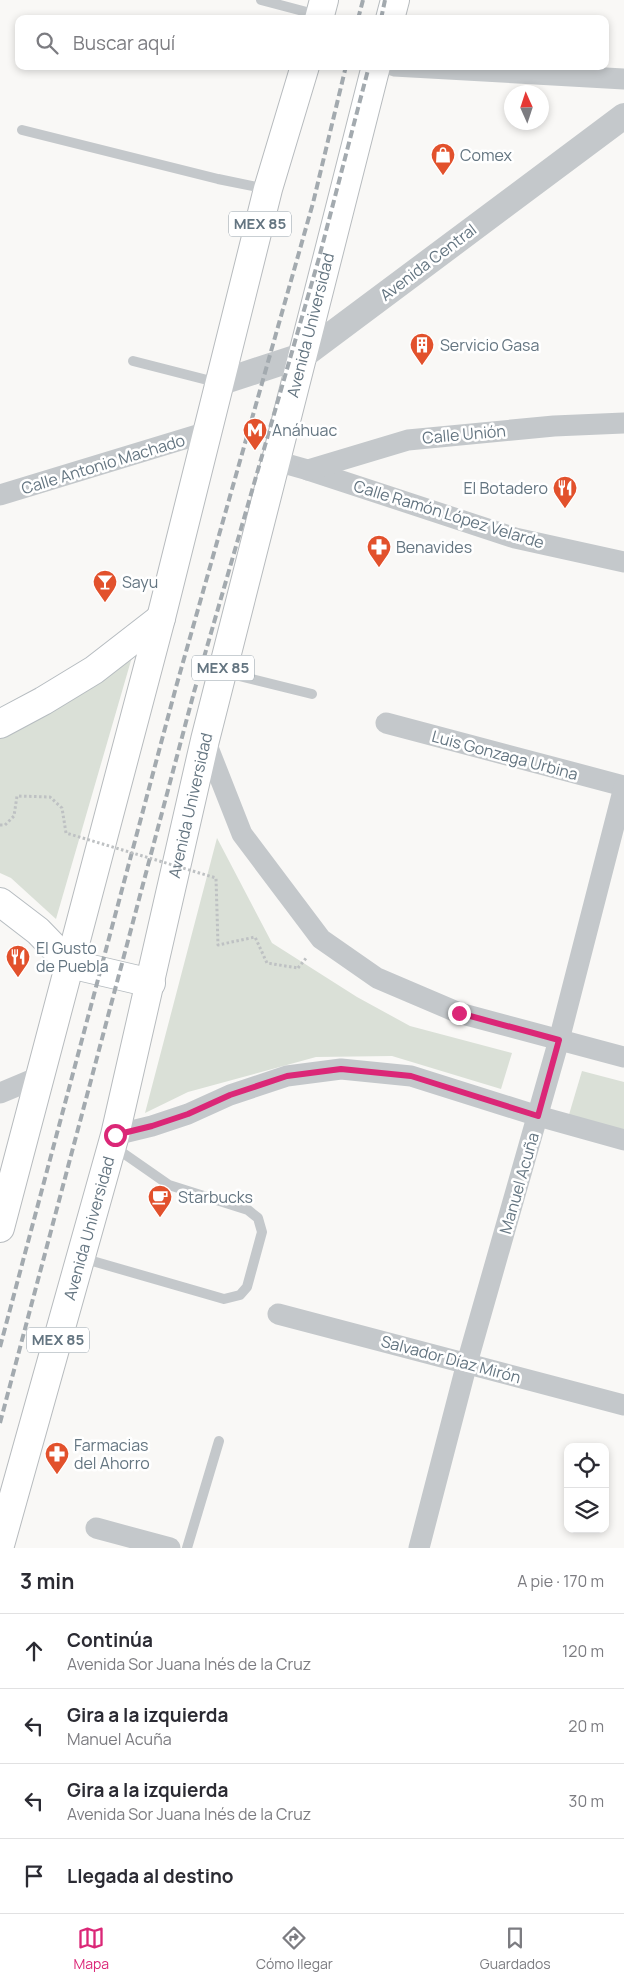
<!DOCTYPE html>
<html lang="es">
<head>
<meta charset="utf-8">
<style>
	:root { --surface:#fff; --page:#f2f2f3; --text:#2b2b33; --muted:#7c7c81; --line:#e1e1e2; --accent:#db2777 }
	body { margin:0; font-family:Manrope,sans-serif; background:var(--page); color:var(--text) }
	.controls { position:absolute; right:15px; bottom:15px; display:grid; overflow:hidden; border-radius:10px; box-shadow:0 2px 8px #0003 }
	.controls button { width:45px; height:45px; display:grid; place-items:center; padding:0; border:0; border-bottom:1px solid var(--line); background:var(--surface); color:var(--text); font:25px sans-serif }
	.compass { position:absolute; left:504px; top:85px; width:45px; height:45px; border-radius:50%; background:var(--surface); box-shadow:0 2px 8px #0003; rotate:357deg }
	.stop { position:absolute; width:15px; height:15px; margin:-11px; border:4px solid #db2777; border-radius:50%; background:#fff }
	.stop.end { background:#db2777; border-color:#fff; box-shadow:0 1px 5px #0008 }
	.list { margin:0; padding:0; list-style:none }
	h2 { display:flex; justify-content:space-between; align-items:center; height:65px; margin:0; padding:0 20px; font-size:21px }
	h2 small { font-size:16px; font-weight:400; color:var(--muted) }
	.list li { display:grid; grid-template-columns:32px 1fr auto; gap:15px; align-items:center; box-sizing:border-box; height:75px; padding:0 20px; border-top:1px solid var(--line) }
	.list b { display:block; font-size:19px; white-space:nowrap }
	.list p { margin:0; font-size:16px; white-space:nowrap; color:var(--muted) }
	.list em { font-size:16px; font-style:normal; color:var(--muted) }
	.icon { flex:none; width:28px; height:28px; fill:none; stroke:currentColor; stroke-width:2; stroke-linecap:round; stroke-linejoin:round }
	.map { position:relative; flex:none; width:624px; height:1548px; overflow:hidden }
	.search { position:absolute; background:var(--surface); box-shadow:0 2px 8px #0003; left:15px; right:15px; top:15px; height:55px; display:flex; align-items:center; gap:12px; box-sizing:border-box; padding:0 18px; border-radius:10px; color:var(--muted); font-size:19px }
	.sheet { height:365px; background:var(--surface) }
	nav { display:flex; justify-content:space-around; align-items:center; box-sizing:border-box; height:70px; border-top:1px solid var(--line); background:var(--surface); font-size:14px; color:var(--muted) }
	nav a { display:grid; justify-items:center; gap:2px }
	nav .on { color:var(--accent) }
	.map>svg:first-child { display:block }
	.green { fill:#dae0d7 }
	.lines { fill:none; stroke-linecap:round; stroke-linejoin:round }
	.secondary-casing { stroke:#b6bcc0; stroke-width:30 }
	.trunk-casing { stroke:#b7bbbe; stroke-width:30 }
	.path { stroke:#bec1c3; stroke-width:3; stroke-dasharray:2.5 2.5; stroke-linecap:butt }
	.service { stroke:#c4c8cb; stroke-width:10 }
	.minor { stroke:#c4c8cb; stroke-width:21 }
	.tertiary { stroke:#c4c8cb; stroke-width:26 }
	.secondary { stroke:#fff; stroke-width:28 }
	.trunk { stroke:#fff; stroke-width:28 }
	.rail { stroke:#a3aaaf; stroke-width:4; stroke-dasharray:8 4; stroke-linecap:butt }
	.path-bridge { stroke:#bec1c3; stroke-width:3; stroke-dasharray:2.5 2.5; stroke-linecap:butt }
	.route { stroke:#db2777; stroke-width:6 }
	.labels { text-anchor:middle; stroke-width:5; stroke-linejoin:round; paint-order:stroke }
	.shield { fill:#fff; stroke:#929ea7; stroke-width:1 }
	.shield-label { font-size:15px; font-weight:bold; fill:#647581 }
	.poi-label { font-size:16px; fill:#647581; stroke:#fff; text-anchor:start }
	.street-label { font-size:16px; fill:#647581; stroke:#fff }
</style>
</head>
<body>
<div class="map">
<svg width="624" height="1548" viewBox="0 0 624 1548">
	<rect width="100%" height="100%" fill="#f9f8f6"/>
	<g class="green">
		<polygon points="132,657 56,919 11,878 0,873 0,734 55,710"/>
		<polygon points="217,838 272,943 357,997 410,1026 512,1053 501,1089 392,1056 316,1057 188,1092 145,1113"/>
		<polygon points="582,1071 624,1082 624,1134 568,1118"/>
	</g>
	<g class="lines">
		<defs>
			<g id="secondary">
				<polyline points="0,724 43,701 94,670 161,618"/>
				<polyline points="0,902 38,931 70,964 151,983"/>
			</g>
			<g id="trunk">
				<polyline points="319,19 324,0"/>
				<polyline points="390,19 395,0"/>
				<polyline points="0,1228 161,618 268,189 305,66"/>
				<path id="s1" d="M0 1545 115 1135 205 740 376 66"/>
			</g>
		</defs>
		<use href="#secondary" class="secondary-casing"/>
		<use href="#trunk" class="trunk-casing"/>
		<polyline class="path" points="298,968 307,957"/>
		<g class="service">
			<polyline points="261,0 318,15"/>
			<polyline points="22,130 218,179 267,189"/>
			<polyline points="133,361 219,383"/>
			<polyline points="223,672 312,694"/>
			<polyline points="82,1258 224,1299 240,1295 247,1287 262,1232 258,1218 248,1210 169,1185 113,1146"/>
			<polyline points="187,1548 219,1441"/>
		</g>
		<g class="minor">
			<polyline points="394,66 624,79"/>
			<polyline points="276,461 308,470 515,538 624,562"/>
			<polyline points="308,470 408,440 554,426 624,423"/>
			<polyline points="0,495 207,432"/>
			<polyline points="386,723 624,786"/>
			<polyline points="205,740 242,834 321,939 377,978 459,1013 624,1057"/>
			<polyline points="0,1093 41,1076"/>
			<polyline points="115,1135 152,1126 188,1114 230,1095 287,1076 341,1069 411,1076 538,1116 624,1140"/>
			<polyline points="278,1314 624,1405"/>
			<polyline points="96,1528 170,1548"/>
			<polyline points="419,1548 467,1363 559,1040 624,787"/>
		</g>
		<polyline class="tertiary" points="219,383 304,355 624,116"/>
		<use href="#secondary" class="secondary"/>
		<use href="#trunk" class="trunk"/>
		<g class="rail">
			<polyline points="358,19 363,0"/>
			<polyline points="381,19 385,0"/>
			<polyline points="0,1347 176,687 313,203 346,66"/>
			<polyline points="0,1423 194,692 319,258 369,66"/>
		</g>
		<polyline class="path-bridge" points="0,825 5,825 14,816 17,796 50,797 62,808 66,833 216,878 218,945 255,937 267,963 298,968"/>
	</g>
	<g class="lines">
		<polyline class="route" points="115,1135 152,1126 188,1114 230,1095 287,1076 341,1069 411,1076 538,1116 559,1040 459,1013"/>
	</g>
	<defs>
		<symbol id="shop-pin" viewBox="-11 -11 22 30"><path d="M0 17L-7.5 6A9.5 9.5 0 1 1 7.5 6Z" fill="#e2512c" stroke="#fff"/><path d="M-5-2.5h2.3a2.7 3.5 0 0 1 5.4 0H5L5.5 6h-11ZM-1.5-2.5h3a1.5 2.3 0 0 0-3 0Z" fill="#fff"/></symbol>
		<symbol id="building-pin" viewBox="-11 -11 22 30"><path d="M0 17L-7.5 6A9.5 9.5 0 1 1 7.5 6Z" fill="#e2512c" stroke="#fff"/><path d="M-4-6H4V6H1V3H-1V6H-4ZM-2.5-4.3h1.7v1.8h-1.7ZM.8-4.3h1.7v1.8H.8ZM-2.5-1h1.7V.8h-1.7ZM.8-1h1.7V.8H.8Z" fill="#fff"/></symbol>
		<symbol id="metro-pin" viewBox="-11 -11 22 30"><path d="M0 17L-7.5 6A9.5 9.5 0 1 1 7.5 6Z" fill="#e2512c" stroke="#fff"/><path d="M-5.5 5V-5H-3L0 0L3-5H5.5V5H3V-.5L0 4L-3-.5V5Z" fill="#fff"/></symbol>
		<symbol id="restaurant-pin" viewBox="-11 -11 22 30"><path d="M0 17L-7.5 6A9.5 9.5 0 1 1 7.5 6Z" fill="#e2512c" stroke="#fff"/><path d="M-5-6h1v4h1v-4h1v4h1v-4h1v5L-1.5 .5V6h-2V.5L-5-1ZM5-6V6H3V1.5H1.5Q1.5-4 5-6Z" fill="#fff"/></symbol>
		<symbol id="pharmacy-pin" viewBox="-11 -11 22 30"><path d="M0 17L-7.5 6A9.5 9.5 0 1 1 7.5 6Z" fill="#e2512c" stroke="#fff"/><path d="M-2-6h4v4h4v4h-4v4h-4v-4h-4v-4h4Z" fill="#fff"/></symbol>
		<symbol id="bar-pin" viewBox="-11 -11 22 30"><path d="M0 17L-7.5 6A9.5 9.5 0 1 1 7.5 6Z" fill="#e2512c" stroke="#fff"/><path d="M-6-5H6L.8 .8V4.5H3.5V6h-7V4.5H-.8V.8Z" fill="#fff"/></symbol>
		<symbol id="cafe-pin" viewBox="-11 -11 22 30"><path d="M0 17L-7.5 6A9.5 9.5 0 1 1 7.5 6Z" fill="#e2512c" stroke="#fff"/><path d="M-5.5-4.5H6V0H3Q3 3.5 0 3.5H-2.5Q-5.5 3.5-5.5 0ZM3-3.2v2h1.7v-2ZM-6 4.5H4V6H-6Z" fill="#fff"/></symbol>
	</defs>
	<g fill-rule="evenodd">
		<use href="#shop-pin" x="429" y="141" width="28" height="38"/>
		<use href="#building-pin" x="408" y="331" width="28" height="38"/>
		<use href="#metro-pin" x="241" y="416" width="28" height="38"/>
		<use href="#restaurant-pin" x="551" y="474" width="28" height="38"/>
		<use href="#pharmacy-pin" x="365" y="533" width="28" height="38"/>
		<use href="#bar-pin" x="91" y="568" width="28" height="38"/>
		<use href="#restaurant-pin" x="4" y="943" width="28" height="38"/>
		<use href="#cafe-pin" x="146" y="1183" width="28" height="38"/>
		<use href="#pharmacy-pin" x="43" y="1440" width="28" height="38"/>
	</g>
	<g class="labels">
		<g class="shield">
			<rect x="229" y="211.5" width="62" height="25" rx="4"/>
			<rect x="192" y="655.5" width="62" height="25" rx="4"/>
			<rect x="27" y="1327.5" width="62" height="25" rx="4"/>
		</g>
		<g class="shield-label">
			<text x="260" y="229">MEX 85</text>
			<text x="223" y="673">MEX 85</text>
			<text x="58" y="1345">MEX 85</text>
		</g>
		<g class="poi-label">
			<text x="460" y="161">Comex</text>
			<text x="440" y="351">Servicio Gasa</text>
			<text x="272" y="436">Anáhuac</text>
			<text x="548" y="494" text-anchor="end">El Botadero</text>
			<text x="396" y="553">Benavides</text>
			<text x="122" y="588">Sayu</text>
			<text x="36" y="954">El Gusto<tspan x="36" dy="18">de Puebla</tspan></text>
			<text x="178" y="1203">Starbucks</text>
			<text x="74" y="1451">Farmacias<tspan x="74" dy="18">del Ahorro</tspan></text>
		</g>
		<g class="street-label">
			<text transform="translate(428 262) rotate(-37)" y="6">Avenida Central</text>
			<text dy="6" stroke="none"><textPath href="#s1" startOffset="1259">Avenida Universidad</textPath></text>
			<text transform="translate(464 434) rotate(-5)" y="6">Calle Unión</text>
			<text transform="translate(103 464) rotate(-17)" y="6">Calle Antonio Machado</text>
			<text transform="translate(449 514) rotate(17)" y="6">Calle Ramón López Velarde</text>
			<text transform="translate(505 755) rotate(15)" y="6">Luis Gonzaga Urbina</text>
			<text dy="6" stroke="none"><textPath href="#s1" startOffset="764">Avenida Universidad</textPath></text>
			<text transform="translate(519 1183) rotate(-74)" y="6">Manuel Acuña</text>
			<text dy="6" stroke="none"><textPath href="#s1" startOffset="329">Avenida Universidad</textPath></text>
			<text transform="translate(451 1359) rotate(15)" y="6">Salvador Díaz Mirón</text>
		</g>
	</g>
</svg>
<div class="controls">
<button><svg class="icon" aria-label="locate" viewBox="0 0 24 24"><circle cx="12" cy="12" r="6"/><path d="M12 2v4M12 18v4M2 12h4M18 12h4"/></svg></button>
<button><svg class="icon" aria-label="layers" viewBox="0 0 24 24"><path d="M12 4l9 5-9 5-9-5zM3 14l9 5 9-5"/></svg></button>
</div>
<svg class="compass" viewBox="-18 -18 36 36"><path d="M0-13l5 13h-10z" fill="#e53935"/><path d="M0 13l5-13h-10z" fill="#7c7c81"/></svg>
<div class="stop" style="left:115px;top:1135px"></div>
<div class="stop end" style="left:459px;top:1013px"></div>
<div class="search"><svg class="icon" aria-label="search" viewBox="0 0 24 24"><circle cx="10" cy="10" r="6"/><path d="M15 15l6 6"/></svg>Buscar aquí</div>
</div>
<section class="sheet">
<h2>3 min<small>A pie · 170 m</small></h2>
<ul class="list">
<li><svg class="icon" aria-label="ahead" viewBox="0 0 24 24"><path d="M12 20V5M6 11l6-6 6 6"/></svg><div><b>Continúa</b><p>Avenida Sor Juana Inés de la Cruz</p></div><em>120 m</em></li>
<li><svg class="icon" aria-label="left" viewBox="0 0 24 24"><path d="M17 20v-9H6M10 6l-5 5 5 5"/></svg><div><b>Gira a la izquierda</b><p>Manuel Acuña</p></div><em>20 m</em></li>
<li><svg class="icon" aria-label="left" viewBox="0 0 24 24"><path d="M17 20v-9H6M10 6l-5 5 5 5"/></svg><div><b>Gira a la izquierda</b><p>Avenida Sor Juana Inés de la Cruz</p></div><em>30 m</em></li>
<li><svg class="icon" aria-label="arrive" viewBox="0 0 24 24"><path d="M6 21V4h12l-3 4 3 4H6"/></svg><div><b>Llegada al destino</b></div></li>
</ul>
</section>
<nav>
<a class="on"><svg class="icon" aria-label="map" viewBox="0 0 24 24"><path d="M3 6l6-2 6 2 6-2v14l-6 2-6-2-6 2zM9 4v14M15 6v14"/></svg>Mapa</a>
<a><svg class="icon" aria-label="directions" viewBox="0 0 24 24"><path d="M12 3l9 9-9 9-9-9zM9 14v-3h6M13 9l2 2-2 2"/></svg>Cómo llegar</a>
<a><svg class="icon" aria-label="saved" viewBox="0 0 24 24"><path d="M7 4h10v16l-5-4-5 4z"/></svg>Guardados</a>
</nav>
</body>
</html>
